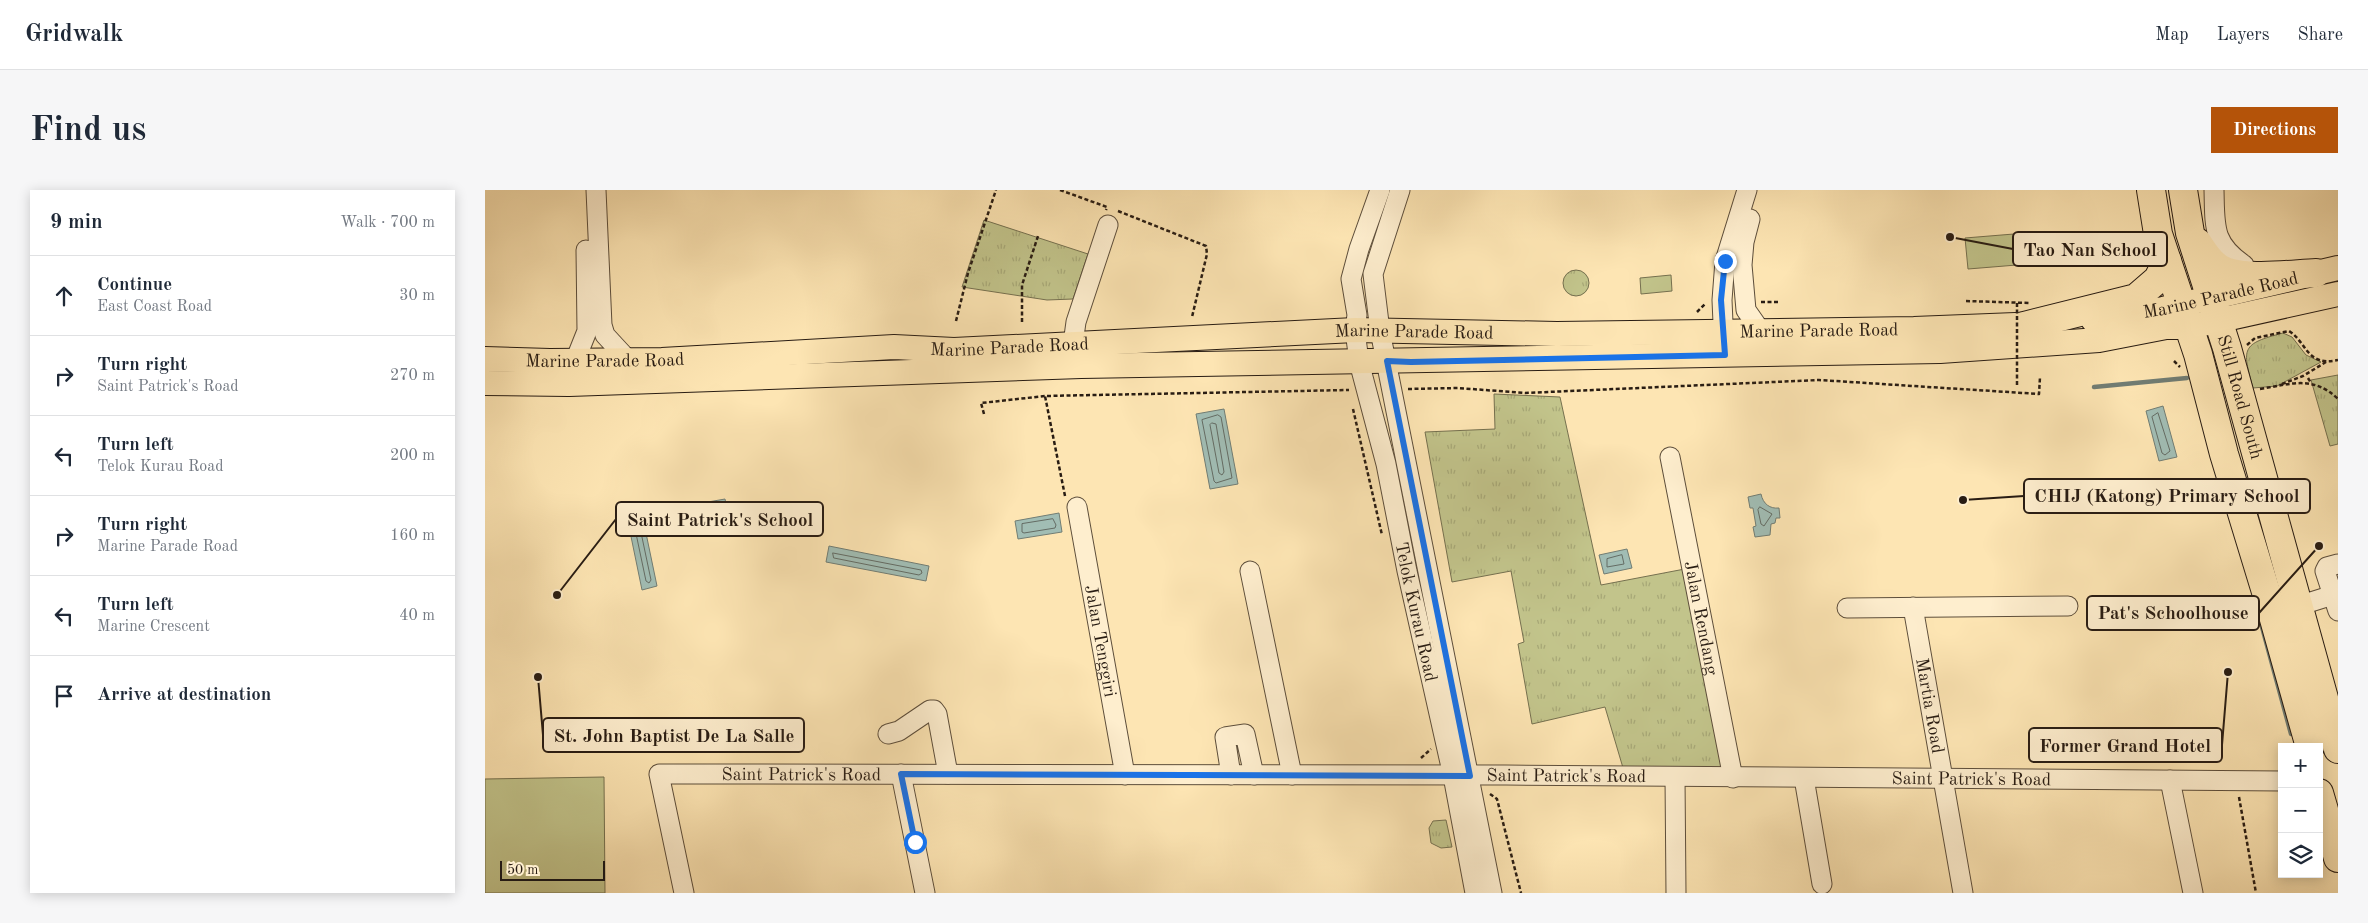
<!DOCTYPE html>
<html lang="en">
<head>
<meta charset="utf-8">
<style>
	:root { --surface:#fff; --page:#f6f6f7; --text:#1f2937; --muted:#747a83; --line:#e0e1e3; --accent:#b45309 }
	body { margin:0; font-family:"Old Standard TT",serif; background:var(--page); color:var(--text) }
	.controls { position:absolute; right:15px; bottom:15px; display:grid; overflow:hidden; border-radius:0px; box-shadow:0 2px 12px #0003 }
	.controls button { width:45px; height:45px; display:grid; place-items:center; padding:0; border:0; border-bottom:1px solid var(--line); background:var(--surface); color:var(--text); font:25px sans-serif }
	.scale { position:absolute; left:15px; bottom:12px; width:105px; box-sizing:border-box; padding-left:5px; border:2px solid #281c13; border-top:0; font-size:14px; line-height:18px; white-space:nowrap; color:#281c13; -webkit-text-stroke:4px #feeece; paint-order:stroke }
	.stop { position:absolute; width:15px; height:15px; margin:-11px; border:4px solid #1a73e8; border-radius:50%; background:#fff }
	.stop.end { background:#1a73e8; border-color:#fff; box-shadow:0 1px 5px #0008 }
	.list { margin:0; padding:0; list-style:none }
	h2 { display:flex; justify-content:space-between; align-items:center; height:65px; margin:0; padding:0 20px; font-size:21px }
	h2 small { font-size:16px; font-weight:400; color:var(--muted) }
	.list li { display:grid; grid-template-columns:32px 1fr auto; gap:15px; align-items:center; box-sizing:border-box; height:80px; padding:0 20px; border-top:1px solid var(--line) }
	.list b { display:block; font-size:19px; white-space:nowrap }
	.list p { margin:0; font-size:16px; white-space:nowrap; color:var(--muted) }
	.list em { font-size:16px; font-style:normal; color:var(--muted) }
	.icon { flex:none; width:28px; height:28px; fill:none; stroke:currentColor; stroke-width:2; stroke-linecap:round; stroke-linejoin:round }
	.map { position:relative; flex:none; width:1853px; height:703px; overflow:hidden; border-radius:0px }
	header { display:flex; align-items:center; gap:30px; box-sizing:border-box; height:70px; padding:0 25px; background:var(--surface); border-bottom:1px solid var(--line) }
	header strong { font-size:24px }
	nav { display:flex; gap:28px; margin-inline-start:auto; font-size:18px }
	.intro { display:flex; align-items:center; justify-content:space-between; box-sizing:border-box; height:120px; padding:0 30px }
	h1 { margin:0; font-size:35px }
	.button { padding:12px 22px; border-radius:0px; background:var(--accent); color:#fff; font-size:18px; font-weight:700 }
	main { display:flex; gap:30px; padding:0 30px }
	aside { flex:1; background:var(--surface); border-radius:0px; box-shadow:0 2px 12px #0003 }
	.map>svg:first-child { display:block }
	.grass { fill:url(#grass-tufts); stroke:#75704f }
	.pitch { fill:#c2c48b; stroke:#75704f }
	.water { fill:#a1bdb4; stroke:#717d74 }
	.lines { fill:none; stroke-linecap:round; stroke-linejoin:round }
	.shore { stroke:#646c64; stroke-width:1 }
	.stream { stroke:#717d74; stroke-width:4.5 }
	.minor-casing { stroke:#5d4e3b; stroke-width:21 }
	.major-casing { stroke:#281c13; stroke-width:26 }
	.highway-casing { stroke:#281c13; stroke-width:30 }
	.path { stroke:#281c13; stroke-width:2.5; stroke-dasharray:4 2.5; stroke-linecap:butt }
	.minor { stroke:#feeece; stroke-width:19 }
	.major { stroke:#fde5b3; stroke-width:24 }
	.highway { stroke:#fde5b3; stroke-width:28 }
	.path-bridge { stroke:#281c13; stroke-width:2.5; stroke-dasharray:4 2.5; stroke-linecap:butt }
	.route { stroke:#1a73e8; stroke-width:6 }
	.labels { text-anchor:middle; stroke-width:4; stroke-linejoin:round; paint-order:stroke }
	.street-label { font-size:18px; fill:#281c13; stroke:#feeece }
	.leader { fill:none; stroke:#281c13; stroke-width:2 }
	.callout-dot { fill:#281c13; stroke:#feeece; stroke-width:2 }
	.callout { fill:#feeece; stroke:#281c13; stroke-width:2 }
	.callout-label { font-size:19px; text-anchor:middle; font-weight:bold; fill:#281c13 }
</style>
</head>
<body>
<header>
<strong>Gridwalk</strong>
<nav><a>Map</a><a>Layers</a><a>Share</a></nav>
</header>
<div class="intro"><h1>Find us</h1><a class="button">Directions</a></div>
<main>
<aside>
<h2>9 min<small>Walk · 700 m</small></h2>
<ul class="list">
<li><svg class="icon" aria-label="ahead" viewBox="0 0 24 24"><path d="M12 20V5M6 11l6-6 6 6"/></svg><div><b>Continue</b><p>East Coast Road</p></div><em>30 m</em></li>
<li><svg class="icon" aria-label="right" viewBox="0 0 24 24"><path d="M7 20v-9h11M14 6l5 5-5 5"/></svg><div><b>Turn right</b><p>Saint Patrick's Road</p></div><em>270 m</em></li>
<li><svg class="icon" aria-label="left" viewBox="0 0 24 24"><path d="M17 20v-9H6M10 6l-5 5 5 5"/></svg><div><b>Turn left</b><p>Telok Kurau Road</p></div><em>200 m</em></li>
<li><svg class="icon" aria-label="right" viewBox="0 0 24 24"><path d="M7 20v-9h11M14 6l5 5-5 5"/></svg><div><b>Turn right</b><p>Marine Parade Road</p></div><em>160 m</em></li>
<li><svg class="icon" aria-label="left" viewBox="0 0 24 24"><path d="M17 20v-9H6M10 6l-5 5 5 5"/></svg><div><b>Turn left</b><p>Marine Crescent</p></div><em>40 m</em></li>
<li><svg class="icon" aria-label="arrive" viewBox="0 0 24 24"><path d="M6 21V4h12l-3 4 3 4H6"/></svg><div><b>Arrive at destination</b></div></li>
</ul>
</aside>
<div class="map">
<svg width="1853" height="703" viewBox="0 0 1853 703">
	<defs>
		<pattern id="grass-tufts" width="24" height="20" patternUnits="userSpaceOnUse" patternTransform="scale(1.25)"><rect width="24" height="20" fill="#c2c48b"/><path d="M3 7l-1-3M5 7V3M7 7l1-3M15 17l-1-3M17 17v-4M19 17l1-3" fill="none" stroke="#a7a877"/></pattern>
	</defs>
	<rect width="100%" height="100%" fill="#fde5b3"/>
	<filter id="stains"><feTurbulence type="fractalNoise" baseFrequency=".004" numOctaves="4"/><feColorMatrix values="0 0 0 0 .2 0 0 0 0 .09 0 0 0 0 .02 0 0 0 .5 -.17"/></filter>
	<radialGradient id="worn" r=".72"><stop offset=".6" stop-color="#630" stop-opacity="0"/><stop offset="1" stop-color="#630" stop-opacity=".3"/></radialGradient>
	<g class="grass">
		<polygon points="499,30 603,64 588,109 562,110 477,97"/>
		<circle cx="1091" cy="93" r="13"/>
		<path d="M1798 143 1807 147 1821 165 1836 172 1792 196 1768 198C1757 158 1756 154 1798 143Z"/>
		<polygon points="1853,185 1853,254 1845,256 1826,190"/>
		<polygon points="1009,204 1075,207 1116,395 1205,378 1245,584 1141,588 1120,517 1047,534 1033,454 1039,452 1026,381 967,392 940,242 1010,239"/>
		<polygon points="961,630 967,657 956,658 946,653 944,638 948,631"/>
	</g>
	<g class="pitch">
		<polygon points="1541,43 1544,74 1483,79 1480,48"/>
		<polygon points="1186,85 1187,101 1156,104 1155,88"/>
		<polygon points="119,587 120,703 0,703 0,589"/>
	</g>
	<g class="water">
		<polygon points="1678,216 1692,267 1674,271 1661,221"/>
		<polygon points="739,219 753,294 725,299 711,224"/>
		<path d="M1276 304C1278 314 1285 319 1294 318L1295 328H1291L1290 333 1286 334 1285 345 1270 347 1268 337 1271 336 1268 318H1265L1263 307Z"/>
		<polygon points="240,309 244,328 176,341 172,321"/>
		<polygon points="574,323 577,342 533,349 530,331"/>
		<polygon points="157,324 172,396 157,400 142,327"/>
		<polygon points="344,356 444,376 441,391 341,372"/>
		<polygon points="1142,359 1147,378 1119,384 1114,365"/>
	</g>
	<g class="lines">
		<g class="shore">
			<polygon points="1673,223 1685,261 1680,265 1677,263 1667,227"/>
			<polygon points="733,225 736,227 747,288 731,293 729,291 717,230"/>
			<polygon points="727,233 731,234 739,282 737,285 734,283 725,235"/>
			<polygon points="234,315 238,322 236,325 182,335 179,333 180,325"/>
			<polygon points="1275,317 1287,324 1279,336 1276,334 1273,320"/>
			<polygon points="568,329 571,335 570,338 539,343 537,342 537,334"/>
			<polygon points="151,331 154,333 166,390 164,393 161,391 149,334"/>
			<polygon points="348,363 436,380 437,383 434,385 349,368"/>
			<polygon points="1137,365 1139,374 1122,377 1122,369"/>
		</g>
		<g class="stream">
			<polyline points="1609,197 1702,188"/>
			<polyline points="1774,426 1806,544"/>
		</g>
		<defs>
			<g id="minor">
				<polyline points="111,0 117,135 120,145 144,171"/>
				<path id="s1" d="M895 0 874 59 866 89 872 125 870 140 874 172 901 274 922 381 968 586 990 703"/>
				<polyline points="915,0 888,84 895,141 1007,703"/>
				<path d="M1729 0C1730 36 1727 53 1759 75"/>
				<polyline points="1265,29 1259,52 1257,75 1261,120 1275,140"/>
				<polyline points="588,154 591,132 623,35"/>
				<polyline points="1239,156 1237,110 1240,71 1262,0"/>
				<polyline points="90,171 102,141 101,60"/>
				<path id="s2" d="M1185 267 1248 588"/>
				<path id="s3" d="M592 317 640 585"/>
				<polyline points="1853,374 1842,377 1840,381 1853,421"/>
				<polyline points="765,381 807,585"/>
				<polyline points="1813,416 1848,405"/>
				<path id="s4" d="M1428 417 1478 703"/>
				<polyline points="1362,418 1583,416"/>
				<polyline points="403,544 414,541 445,520 449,520 452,524 463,584"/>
				<polyline points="416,584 440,703"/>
				<polyline points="746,585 740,547 760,544 769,585"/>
				<polyline points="1190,587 1191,703"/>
				<polyline points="1319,588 1337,694"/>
				<polyline points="1685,590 1708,703"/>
				<path id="s5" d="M199 703 174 584 1021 585 1797 591"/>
			</g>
			<g id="major">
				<path id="s6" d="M1608 130 1678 119 1853 78"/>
				<path id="s7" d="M0 169 65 171 177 170 409 157 469 160 870 140 1072 144 1429 139 1557 134"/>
				<polyline points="0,193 84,194 596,176 1455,161 1614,150 1681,137 1704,137 1853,104"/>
			</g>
			<g id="highway">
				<polyline points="1666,0 1673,44 1713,164 1739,264 1785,415 1825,557"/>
				<path id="s8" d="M1698 0 1705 43 1742 158 1853 559"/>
				<path d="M1712 52C1717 59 1722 68 1729 74 1749 93 1804 84 1831 83"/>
				<polyline points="1539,136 1651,108 1673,89 1682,71"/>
				<polyline points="1834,603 1853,668"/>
			</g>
		</defs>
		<use href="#minor" class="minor-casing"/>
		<use href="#major" class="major-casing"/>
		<use href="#highway" class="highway-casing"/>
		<g class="path">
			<polyline points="575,0 622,17 621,20"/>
			<polyline points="633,21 721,56 722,64 707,127"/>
			<polyline points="1481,111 1544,113"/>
			<polyline points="1276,112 1295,112"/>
			<polyline points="1212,122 1220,114"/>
			<polyline points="471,131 483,83 511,0"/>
			<polyline points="537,132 537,95 553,46"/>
			<path d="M1762 155 1770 148 1804 141C1822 152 1821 177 1853 170"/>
			<polyline points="1689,171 1695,177"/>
			<polyline points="1823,188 1826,193"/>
			<polyline points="1797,194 1818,186 1841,172"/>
			<polyline points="923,199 973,198 1040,203 1334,190 1554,204 1555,187"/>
			<path d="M1775 199C1806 194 1828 185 1853 209"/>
			<polyline points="868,219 897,345"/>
			<polyline points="499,224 496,213 560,206"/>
			<polyline points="580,306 560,206 864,200"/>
			<polyline points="936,568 946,559"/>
			<polyline points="1005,604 1012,609 1036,703"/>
			<polyline points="1754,607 1771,703"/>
		</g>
		<use href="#minor" class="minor"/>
		<use href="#major" class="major"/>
		<use href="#highway" class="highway"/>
		<polyline class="path-bridge" points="1532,195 1532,111"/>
	</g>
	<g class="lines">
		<polyline class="route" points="430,652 416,584 985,586 902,171 926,172 1240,165 1236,110 1240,71"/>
	</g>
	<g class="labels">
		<g class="street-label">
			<text dy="6" stroke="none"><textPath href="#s6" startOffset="130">Marine Parade Road</textPath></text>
			<text dy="6" stroke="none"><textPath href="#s7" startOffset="1335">Marine Parade Road</textPath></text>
			<text dy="6" stroke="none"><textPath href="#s7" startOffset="930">Marine Parade Road</textPath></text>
			<text dy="6" stroke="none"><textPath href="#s7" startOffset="525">Marine Parade Road</textPath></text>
			<text dy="6" stroke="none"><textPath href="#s7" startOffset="120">Marine Parade Road</textPath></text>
			<text dy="6" stroke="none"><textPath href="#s8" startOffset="215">Still Road South</textPath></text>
			<text dy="6" stroke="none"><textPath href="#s1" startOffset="434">Telok Kurau Road</textPath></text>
			<text dy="6" stroke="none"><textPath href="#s2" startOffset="164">Jalan Rendang</textPath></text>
			<text dy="6" stroke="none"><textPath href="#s3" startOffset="136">Jalan Tenggiri</textPath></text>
			<text dy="6" stroke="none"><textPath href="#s4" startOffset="100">Martia Road</textPath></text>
			<text dy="6" stroke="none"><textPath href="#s5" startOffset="264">Saint Patrick's Road</textPath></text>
			<text dy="6" stroke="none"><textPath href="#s5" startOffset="1029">Saint Patrick's Road</textPath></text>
			<text dy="6" stroke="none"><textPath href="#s5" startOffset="1434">Saint Patrick's Road</textPath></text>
		</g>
	</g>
	<path class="leader" d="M1465 47L1528 59M1478 310L1539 306M72 405L131 329M1834 356L1774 423M53 487L58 545M1743 482L1737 555"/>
	<g class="callout-dot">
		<circle cx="1465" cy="47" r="5"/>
		<circle cx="1478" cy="310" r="5"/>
		<circle cx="72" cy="405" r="5"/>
		<circle cx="1834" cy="356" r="5"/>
		<circle cx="53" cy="487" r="5"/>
		<circle cx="1743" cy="482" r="5"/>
	</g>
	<g class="callout">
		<rect x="1528" y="42" width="154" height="34" rx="5"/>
		<rect x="1539" y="289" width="286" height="34" rx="5"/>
		<rect x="131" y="312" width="207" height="34" rx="5"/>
		<rect x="1602" y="406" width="172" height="34" rx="5"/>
		<rect x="58" y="528" width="261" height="34" rx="5"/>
		<rect x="1544" y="538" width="193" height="34" rx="5"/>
	</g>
	<g class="callout-label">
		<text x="1605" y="66">Tao Nan School</text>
		<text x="1682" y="312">CHIJ (Katong) Primary School</text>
		<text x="235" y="336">Saint Patrick's School</text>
		<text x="1688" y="429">Pat's Schoolhouse</text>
		<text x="189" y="552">St. John Baptist De La Salle</text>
		<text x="1640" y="562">Former Grand Hotel</text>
	</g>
	<rect width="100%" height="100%" filter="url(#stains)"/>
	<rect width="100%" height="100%" fill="url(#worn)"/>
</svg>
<div class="controls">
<button>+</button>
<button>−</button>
<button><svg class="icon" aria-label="layers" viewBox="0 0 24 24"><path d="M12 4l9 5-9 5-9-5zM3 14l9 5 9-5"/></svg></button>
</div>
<div class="scale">50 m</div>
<div class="stop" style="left:430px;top:652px"></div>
<div class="stop end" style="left:1240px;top:71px"></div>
</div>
</main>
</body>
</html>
